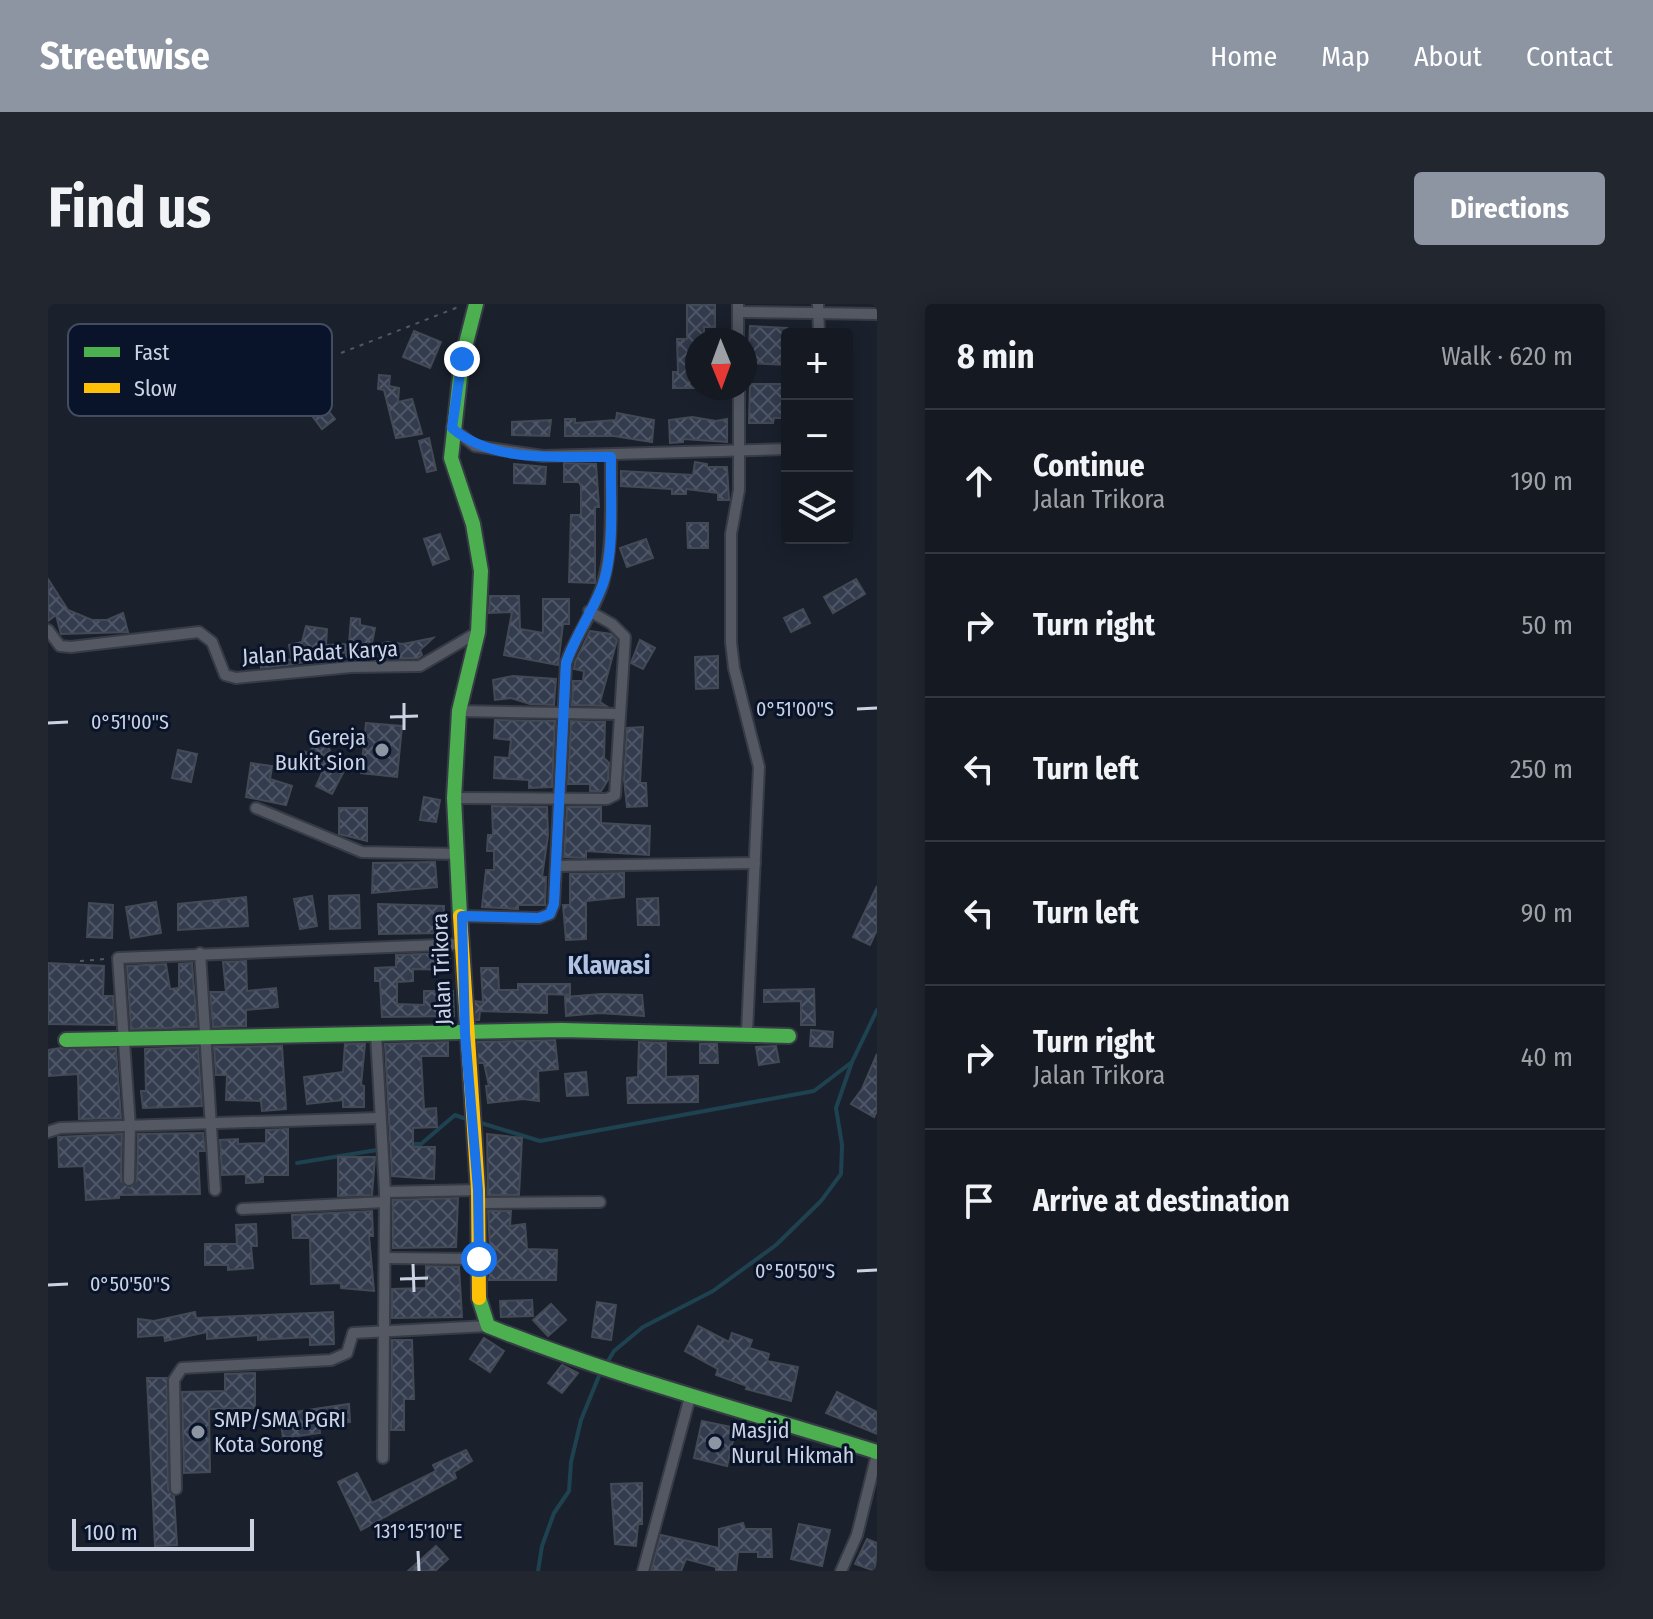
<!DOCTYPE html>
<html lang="en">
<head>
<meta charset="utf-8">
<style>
	:root { --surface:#141922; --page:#21262f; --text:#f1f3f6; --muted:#9da0a5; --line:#333840; --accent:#8d95a3 }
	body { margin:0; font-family:"Fira Sans Condensed",sans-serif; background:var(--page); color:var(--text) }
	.controls { position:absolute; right:24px; top:24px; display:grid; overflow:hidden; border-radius:8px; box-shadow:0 4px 20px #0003 }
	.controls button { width:72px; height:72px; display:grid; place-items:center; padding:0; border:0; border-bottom:2px solid var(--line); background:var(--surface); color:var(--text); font:40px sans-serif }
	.compass { position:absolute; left:637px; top:24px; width:72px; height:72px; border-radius:50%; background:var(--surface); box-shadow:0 4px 20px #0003; rotate:179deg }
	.scale { position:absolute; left:24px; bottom:20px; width:182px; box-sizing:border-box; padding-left:8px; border:4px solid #cbd3e3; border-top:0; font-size:22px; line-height:28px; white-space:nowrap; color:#cbd3e3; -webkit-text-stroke:6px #09142b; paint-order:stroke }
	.stop { position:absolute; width:24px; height:24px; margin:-18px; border:6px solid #1a73e8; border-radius:50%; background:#fff }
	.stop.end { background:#1a73e8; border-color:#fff; box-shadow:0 2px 8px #0008 }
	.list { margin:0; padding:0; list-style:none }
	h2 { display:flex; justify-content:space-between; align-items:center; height:104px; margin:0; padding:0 32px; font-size:34px }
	h2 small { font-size:26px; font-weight:400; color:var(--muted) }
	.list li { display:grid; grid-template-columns:52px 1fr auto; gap:24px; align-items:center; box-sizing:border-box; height:144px; padding:0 32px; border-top:2px solid var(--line) }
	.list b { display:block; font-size:30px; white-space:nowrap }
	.list p { margin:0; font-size:26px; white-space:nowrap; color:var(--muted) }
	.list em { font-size:26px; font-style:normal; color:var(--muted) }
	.icon { flex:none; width:44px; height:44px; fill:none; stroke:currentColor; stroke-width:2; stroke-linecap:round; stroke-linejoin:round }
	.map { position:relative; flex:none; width:829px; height:1267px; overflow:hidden; border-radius:8px }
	header { display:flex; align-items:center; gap:48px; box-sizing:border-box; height:112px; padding:0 40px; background:var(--accent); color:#fff }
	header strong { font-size:38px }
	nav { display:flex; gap:44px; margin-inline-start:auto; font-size:28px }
	.intro { display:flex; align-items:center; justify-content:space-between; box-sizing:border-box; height:192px; padding:0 48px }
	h1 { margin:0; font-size:56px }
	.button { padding:20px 36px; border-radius:8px; background:var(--accent); color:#fff; font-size:28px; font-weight:700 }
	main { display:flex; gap:48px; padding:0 48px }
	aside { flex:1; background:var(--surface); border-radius:8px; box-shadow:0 4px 20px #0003 }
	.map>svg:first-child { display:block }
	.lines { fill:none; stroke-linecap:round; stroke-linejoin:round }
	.stream { stroke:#1f4250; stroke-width:4 }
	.building { fill:url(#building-cross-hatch); stroke:#444a55; stroke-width:2 }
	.street-casing { stroke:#363b46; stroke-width:14 }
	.fast-casing { stroke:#363b46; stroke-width:18 }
	.slow-casing { stroke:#363b46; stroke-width:18 }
	.path { stroke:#525862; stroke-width:2; stroke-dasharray:4 6; stroke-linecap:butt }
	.street { stroke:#535863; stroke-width:10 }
	.fast { stroke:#4caf50; stroke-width:14 }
	.slow { stroke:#ffc107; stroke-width:14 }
	.route { stroke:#1a73e8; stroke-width:10 }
	.ticks { fill:none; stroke:#cbd3e3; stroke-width:3 }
	.poi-dot { fill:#8d95a3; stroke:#09142b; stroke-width:3 }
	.labels { text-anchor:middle; stroke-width:6; stroke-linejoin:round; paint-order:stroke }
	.street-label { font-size:22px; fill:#cbd3e3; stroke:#09142b }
	.poi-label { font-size:22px; fill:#cbd3e3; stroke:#09142b; text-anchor:start }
	.quarter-label { font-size:26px; font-weight:bold; fill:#b2c3e2; stroke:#09142b }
	.key { fill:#09142b; stroke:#434d62; stroke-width:2 }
	.key-label { font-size:22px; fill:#cbd3e3 }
	.ticks-label { font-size:20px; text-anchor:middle; fill:#cbd3e3; stroke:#09142b; stroke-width:6; stroke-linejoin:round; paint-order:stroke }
</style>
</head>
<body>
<header>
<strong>Streetwise</strong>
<nav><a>Home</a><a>Map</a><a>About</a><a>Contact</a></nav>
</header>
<div class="intro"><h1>Find us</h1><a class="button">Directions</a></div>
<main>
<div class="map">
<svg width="829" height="1267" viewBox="0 0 829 1267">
	<defs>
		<pattern id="building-cross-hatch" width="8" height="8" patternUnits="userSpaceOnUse" patternTransform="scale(2)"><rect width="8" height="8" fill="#333c4e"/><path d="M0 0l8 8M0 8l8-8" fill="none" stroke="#4f5767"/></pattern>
	</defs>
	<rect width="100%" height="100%" fill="#1a212d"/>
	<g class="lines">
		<g class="stream">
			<polyline points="430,818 492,837 766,787 804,758"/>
			<polyline points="361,840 373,840 407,811 421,816"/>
			<polyline points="249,859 329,846"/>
			<polyline points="490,1267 494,1242 506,1209 521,1187 523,1158 533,1116 551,1072 566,1047 595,1023 665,987 728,941 773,897 793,870 794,841 788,804 804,758 829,706"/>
		</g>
	</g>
	<g class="building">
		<polygon points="639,1 667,1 667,23 656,23 656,36 649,36 649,84 625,84 625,68 630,68 629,35 639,35"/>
		<polygon points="702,22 739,24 739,61 700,59"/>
		<polygon points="366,27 393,38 382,64 355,53"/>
		<polygon points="331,71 342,72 341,82 351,84 350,98 364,95 374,130 348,134 336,86 330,85"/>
		<polygon points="702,80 739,80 739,114 726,114 725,119 701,119"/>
		<polygon points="271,96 287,115 274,125 259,105"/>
		<polygon points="569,109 606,116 604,138 566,132 517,132 517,115 527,115 527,119 568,116"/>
		<polygon points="644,113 668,117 679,115 679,138 635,135 635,138 622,139 621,116"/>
		<polygon points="503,116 501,132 464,131 464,118"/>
		<polygon points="381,134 388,166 379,168 371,137"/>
		<polygon points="647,158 659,160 659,163 679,163 681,196 670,196 670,189 638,185 638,190 624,190 624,185 573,182 573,167 645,171"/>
		<polygon points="516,159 548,160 551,203 547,203 547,279 521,278 523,211 533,211 533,182 531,178 516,178"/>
		<polygon points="466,160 498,163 497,180 466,179"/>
		<polygon points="639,219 660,219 660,244 640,244"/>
		<polygon points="392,230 401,255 385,261 376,235"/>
		<polygon points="598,235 605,254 579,263 572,244"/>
		<polygon points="0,275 20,306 44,316 59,316 75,309 80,328 13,330 8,311 0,317"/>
		<polygon points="808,275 817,290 785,309 776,293"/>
		<polygon points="442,292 471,292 472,325 495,329 495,295 521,295 521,320 515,320 510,361 456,351 464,308 441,309"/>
		<polygon points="755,305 762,319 743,328 736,314"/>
		<polygon points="303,314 312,315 312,321 327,324 323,344 339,338 355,340 385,334 372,346 374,351 370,354 320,355 298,353 298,348 247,360 213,364 213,352 244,356 241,341 254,338 258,322 279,325 278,341 301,340"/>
		<polygon points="542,327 563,330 569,336 552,398 558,402 524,401 525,377 535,377 536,367 526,365 527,358"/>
		<polygon points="592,336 607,344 595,365 583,359"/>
		<polygon points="670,352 670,384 648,385 647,353"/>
		<polygon points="465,372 508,375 506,401 482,400 463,394 447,396 445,376"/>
		<polygon points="447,416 507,417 504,483 481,484 481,476 446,474 447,453 461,454 463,436 446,434"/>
		<polygon points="523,417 557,418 556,454 561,459 560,476 553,487 542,487 542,480 520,480"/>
		<polygon points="318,419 354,422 349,473 313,469"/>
		<polygon points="595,423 592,479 598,479 599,502 579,503 576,475 579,424"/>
		<polygon points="274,436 282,446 271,455 296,467 284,490 268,482 274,469 256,447 259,449"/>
		<polygon points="130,446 149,450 143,478 124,474"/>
		<polygon points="203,459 224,462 222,475 244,482 238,501 198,493"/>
		<polygon points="376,493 392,496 388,518 372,516"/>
		<polygon points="444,502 499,503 500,531 494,573 498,573 497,601 470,601 470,605 434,603 438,566 446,566 446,547 439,547 440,531 445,531"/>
		<polygon points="519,503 553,503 553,519 602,522 601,551 538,547 538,554 516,553"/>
		<polygon points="291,504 319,504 319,537 291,530"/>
		<polygon points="387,558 389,583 324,589 325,559"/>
		<polygon points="576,569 576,593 538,597 538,635 518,636 515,601 522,601 522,570"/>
		<polygon points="829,582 829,626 822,641 805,633"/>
		<polygon points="311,591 312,624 282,625 281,592"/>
		<polygon points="264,592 269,622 252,625 246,595"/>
		<polygon points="198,593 200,622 130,626 130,600"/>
		<polygon points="610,594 611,621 590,621 589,595"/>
		<polygon points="108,598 113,629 83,634 78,603"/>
		<polygon points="41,599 65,601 64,634 39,633"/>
		<polygon points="330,600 396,602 395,629 331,630"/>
		<polygon points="402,649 402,666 365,665 365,677 349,678 349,700 376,701 376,687 405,687 406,712 334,713 332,677 327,677 327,664 348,663 348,651"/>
		<polygon points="198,657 199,687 228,684 230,703 198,706 198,722 165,723 162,688 178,688 175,658"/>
		<polygon points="0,659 56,662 55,692 65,692 67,721 0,720"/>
		<polygon points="144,659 149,723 83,725 79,662 118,660 122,685 131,684 131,660"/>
		<polygon points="433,664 450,664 451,686 470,686 470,680 522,680 522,691 499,690 499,709 432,707 431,716 426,716 426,697 435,698"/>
		<polygon points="766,685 767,721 753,721 753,697 716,698 716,686"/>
		<polygon points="554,690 594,691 596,712 552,709 518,712 517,693"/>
		<polygon points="763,726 785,728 784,743 762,742"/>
		<polygon points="507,736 510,765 490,767 491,797 475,795 440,799 438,782 441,782 436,759 430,759 428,738"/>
		<polygon points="400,738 400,752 373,752 376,805 388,804 389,823 365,824 365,843 387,843 386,875 344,872 337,740"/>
		<polygon points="591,738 618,739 618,773 650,772 650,798 580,799 579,774 590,773"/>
		<polygon points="297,740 317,740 313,781 316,782 316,803 295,803 295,796 259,800 256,773 295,768"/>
		<polygon points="652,740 669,740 670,759 652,759"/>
		<polygon points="234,742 238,805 214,807 213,797 178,796 179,771 168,771 166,743"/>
		<polygon points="728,742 731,758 711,761 708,743"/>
		<polygon points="150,743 154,802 95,804 93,787 98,787 97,745"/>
		<polygon points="12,744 68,745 73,814 31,815 30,770 0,772 0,746"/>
		<polygon points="829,750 829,807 826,813 803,800 814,785"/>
		<polygon points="538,768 540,791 519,792 517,770"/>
		<polygon points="240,825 240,871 215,871 215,878 198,879 198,870 174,871 172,836 190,835 190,840 218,839 218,826"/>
		<polygon points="155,829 157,847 150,847 152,890 71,891 71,894 38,896 36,862 11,863 10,833 74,830 73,877 82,884 89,876 90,830"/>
		<polygon points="439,830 474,834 471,891 440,891"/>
		<polygon points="290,853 327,853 324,891 290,892"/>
		<polygon points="410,894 408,943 345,944 345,896"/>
		<polygon points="324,907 325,932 321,932 326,987 293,984 293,979 263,980 262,934 245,934 244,911"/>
		<polygon points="440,907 463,907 462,922 477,920 479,945 509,946 508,976 441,976 446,944 442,944"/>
		<polygon points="208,920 209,942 203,942 205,964 180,966 180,961 157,961 157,940 189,940 188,921"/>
		<polygon points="378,962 411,963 414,1013 344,1014 344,985 378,984"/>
		<polygon points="484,996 485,1012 453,1013 452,997"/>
		<polygon points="549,998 568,1001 563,1036 544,1033"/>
		<polygon points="503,1000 518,1016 500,1032 485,1016"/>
		<polygon points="147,1008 148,1014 285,1008 286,1040 262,1041 262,1033 210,1036 210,1031 159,1035 159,1028 117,1037 116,1031 90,1033 90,1015 106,1017"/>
		<polygon points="650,1022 681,1038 684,1029 704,1036 701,1044 721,1050 719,1057 750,1063 743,1097 698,1085 699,1082 668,1071 670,1065 637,1047"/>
		<polygon points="436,1034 456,1047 442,1068 422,1055"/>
		<polygon points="344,1036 364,1036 366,1095 356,1095 356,1126 343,1126"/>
		<polygon points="514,1061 530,1069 514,1089 500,1079"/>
		<polygon points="207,1069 207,1104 161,1105 162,1168 136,1169 134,1088 177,1087 177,1070"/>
		<polygon points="99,1074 119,1074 120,1185 126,1192 129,1241 107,1242"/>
		<polygon points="789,1088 829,1108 829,1130 778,1109"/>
		<polygon points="301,1100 302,1118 271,1120 272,1129 235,1134 232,1110"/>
		<polygon points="654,1117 688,1124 679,1162 646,1154"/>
		<polygon points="418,1146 424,1157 406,1168 408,1174 313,1226 290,1178 309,1169 324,1199 388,1167 385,1161"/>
		<polygon points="594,1179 594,1220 590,1220 588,1242 567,1240 563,1180"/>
		<polygon points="695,1219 697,1225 723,1225 724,1253 710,1253 710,1248 690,1248 688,1267 668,1267 668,1263 638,1255 633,1267 603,1267 613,1231 671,1244 671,1225"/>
		<polygon points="751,1220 782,1226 774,1262 743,1255"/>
		<polygon points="819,1235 829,1239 827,1267 807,1260"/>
		<polygon points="388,1242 400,1255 387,1267 360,1267"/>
	</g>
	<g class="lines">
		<defs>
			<g id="street">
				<polyline points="770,0 771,30"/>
				<polyline points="690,8 829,10"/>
				<polyline points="690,36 690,0"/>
				<polyline points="691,84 691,186 683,230 683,338 686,364 711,463 699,728"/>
				<polyline points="404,124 427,142 495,152 739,145"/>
				<polyline points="0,326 12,342 23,343 151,328 164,338 177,371 188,374 303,363 372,362 430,328"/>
				<polyline points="411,407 571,410"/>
				<polyline points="406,494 559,495 567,491 577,333 564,320 541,307"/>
				<polyline points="208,504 314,548 410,550"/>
				<polyline points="509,562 707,559"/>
				<path d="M414 612 491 614 502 610 506 600 518 359C527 332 547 307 555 279 566 240 562 194 563 153"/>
				<polyline points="152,649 167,886"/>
				<polyline points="328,730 337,888 335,1154"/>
				<polyline points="0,828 12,824 331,814"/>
				<polyline points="81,876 82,822 70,654 415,640"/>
				<polyline points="337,888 430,886"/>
				<polyline points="430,899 552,898"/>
				<polyline points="194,905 337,898"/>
				<polyline points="337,954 431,955"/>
				<polyline points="128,1185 126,1076 134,1064 283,1056 299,1049 305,1029 440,1022"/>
				<polyline points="595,1267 642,1093"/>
				<polyline points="793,1267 809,1231 829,1150"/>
			</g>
			<g id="fast">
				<polyline points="412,612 406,494 411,407 430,328 433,267 425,220 403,154 414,55 428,0"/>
				<polyline points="18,736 514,726 741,732"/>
				<path d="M431 994 440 1022C567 1073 699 1107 829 1148"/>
			</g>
			<polyline id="slow" points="412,612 430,886 431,994"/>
		</defs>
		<use href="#street" class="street-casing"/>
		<use href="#fast" class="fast-casing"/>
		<use href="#slow" class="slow-casing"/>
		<g class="path">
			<polyline points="293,49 413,2"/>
			<polyline points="32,657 57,655"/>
		</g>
		<use href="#street" class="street"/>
		<use href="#fast" class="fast"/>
		<use href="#slow" class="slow"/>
	</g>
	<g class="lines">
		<path class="route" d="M414 55 404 124C446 160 511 152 563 153 562 190 568 251 553 285 542 311 527 333 518 359L506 600 502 610 491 614 414 612 417 729 430 886 431 955"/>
	</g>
	<path class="ticks" d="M356 399V426M809 405 829 404M342 413 370 412M0 419 20 418M365 960 366 988M809 967 829 966M352 975 380 974M0 981 20 980M370 1247 371 1267"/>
	<g class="poi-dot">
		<circle cx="334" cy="446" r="8"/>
		<circle cx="150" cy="1128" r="8"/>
		<circle cx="667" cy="1139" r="8"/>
	</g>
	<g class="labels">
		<g class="street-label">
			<text transform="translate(272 348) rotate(-3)" y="8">Jalan Padat Karya</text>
			<text transform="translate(393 665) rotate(-92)" y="8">Jalan Trikora</text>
		</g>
		<g class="poi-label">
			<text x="318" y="441" text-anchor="end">Gereja<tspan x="318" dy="25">Bukit Sion</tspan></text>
			<text x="166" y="1123">SMP/SMA PGRI<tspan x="166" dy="25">Kota Sorong</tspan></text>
			<text x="683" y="1134">Masjid<tspan x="683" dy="25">Nurul Hikmah</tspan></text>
		</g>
		<g class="quarter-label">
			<text x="561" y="670">Klawasi</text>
		</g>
	</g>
	<rect x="20" y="20" width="264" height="92" rx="12" class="key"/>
	<rect x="36" y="43" width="36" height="10" fill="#4caf50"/>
	<rect x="36" y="79" width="36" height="10" fill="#ffc107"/>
	<g class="key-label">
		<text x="86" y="56">Fast</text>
		<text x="86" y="92">Slow</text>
	</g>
	<g class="ticks-label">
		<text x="747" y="412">0°51'00"S</text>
		<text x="82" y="425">0°51'00"S</text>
		<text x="747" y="974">0°50'50"S</text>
		<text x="82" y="987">0°50'50"S</text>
		<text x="370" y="1234">131°15'10"E</text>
	</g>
</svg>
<div class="controls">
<button>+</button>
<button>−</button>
<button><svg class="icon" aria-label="layers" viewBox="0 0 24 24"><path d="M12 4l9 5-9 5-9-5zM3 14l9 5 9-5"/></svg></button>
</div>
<svg class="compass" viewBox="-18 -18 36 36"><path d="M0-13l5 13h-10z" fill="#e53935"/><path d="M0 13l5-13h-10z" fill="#9da0a5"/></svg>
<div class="scale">100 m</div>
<div class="stop" style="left:431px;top:955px"></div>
<div class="stop end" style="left:414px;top:55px"></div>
</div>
<aside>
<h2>8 min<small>Walk · 620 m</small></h2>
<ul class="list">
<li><svg class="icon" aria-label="ahead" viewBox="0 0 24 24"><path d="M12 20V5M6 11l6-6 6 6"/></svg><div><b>Continue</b><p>Jalan Trikora</p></div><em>190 m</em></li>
<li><svg class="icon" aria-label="right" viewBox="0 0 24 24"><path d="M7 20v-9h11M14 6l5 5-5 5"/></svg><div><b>Turn right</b></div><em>50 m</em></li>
<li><svg class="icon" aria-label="left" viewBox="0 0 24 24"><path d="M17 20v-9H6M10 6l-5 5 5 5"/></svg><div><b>Turn left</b></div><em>250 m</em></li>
<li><svg class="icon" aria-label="left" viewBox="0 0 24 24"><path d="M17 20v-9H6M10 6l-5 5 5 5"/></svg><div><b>Turn left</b></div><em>90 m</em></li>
<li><svg class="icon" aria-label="right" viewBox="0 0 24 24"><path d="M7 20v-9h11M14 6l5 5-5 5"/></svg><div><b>Turn right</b><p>Jalan Trikora</p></div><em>40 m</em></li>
<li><svg class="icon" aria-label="arrive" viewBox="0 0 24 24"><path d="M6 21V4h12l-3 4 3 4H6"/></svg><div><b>Arrive at destination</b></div></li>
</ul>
</aside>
</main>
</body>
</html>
